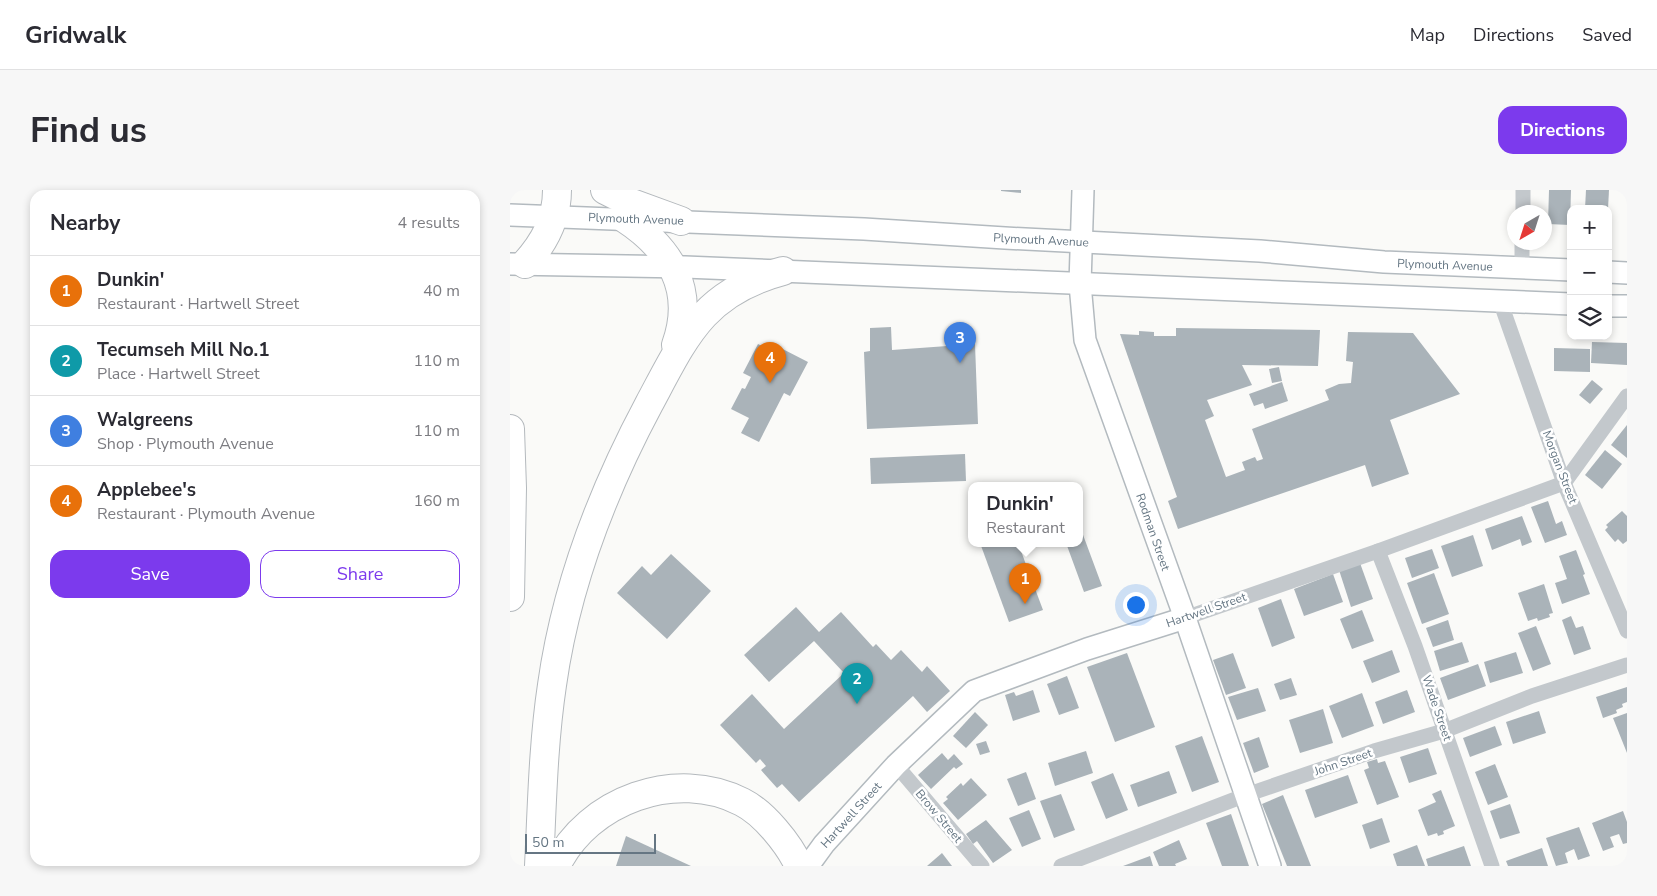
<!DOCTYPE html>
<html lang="en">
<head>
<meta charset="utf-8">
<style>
	:root { --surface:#fff; --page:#f7f7f7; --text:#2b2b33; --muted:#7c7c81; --line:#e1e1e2; --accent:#7c3aed }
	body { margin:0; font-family:"Nunito Sans",sans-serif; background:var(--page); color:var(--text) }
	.controls { position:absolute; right:15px; top:15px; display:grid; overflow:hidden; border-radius:10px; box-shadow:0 2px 8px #0003 }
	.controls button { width:45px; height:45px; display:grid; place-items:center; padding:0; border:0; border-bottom:1px solid var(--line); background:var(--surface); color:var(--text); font:25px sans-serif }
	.compass { position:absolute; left:997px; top:15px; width:45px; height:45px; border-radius:50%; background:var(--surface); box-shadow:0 2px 8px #0003; rotate:219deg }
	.scale { position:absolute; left:15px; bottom:12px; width:131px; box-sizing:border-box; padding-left:5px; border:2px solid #657683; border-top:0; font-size:14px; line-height:18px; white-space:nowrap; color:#657683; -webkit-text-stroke:4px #fff; paint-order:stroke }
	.you { position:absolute; left:625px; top:414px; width:18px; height:18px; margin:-12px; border:4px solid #fff; border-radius:50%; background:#1a73e8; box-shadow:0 0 0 8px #1a73e833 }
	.badge { display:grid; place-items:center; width:32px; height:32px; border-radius:50%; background:var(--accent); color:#fff; font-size:16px; font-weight:700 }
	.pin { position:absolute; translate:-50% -41px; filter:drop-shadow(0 1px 2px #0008) }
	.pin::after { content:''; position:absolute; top:26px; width:18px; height:15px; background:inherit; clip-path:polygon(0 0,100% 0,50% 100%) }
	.popup { position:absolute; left:458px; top:292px; width:115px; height:65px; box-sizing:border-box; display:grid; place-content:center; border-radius:10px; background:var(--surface); filter:drop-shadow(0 1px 4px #0005); font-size:16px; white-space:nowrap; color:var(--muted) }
	.popup b { font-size:19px; color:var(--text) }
	.popup::after { content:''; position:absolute; left:50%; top:100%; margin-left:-10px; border:10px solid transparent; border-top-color:var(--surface) }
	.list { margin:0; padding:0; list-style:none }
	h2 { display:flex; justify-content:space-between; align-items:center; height:65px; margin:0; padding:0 20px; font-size:21px }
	h2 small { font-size:16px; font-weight:400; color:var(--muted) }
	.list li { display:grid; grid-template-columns:32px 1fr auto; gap:15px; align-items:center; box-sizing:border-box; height:70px; padding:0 20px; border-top:1px solid var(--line) }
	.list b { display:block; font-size:19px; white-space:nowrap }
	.list p { margin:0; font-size:16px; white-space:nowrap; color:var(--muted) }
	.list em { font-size:16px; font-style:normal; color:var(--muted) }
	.actions { display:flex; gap:10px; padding:15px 20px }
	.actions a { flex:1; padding:11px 0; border:1px solid var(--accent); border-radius:15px; text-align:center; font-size:18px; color:var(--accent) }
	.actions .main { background:var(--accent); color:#fff }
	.icon { flex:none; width:28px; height:28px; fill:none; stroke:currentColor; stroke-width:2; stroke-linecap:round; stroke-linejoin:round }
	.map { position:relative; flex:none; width:1117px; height:676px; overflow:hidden; border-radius:15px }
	header { display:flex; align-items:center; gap:30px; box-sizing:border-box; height:70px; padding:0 25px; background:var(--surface); border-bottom:1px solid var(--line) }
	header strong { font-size:24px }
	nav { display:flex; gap:28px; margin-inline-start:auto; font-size:18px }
	.intro { display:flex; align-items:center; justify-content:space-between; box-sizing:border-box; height:120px; padding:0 30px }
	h1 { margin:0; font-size:35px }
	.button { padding:12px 22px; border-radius:15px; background:var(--accent); color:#fff; font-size:18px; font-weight:700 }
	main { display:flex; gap:30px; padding:0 30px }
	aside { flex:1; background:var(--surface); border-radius:15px; box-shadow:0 2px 8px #0003 }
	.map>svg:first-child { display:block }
	.building { fill:#aab3b9 }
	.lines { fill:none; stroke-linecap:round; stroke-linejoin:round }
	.secondary-casing { stroke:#b3babf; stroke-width:24 }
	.motorway-casing { stroke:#b4b9bd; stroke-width:30 }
	.minor { stroke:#c3c8cc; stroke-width:15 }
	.secondary { stroke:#fff; stroke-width:21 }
	.motorway { stroke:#fff; stroke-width:28 }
	.labels { text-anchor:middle; stroke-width:5; stroke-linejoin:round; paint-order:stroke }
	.street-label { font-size:12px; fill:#657683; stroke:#fff }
</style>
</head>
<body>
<header>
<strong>Gridwalk</strong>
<nav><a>Map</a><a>Directions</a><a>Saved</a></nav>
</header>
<div class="intro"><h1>Find us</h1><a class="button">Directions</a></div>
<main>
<aside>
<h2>Nearby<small>4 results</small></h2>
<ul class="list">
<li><span class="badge" style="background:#e8710a">1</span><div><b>Dunkin'</b><p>Restaurant · Hartwell Street</p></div><em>40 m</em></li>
<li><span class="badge" style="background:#0f9aa8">2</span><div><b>Tecumseh Mill No.1</b><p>Place · Hartwell Street</p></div><em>110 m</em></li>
<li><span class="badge" style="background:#3f7fe0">3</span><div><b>Walgreens</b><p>Shop · Plymouth Avenue</p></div><em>110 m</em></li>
<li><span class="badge" style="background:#e8710a">4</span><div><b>Applebee's</b><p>Restaurant · Plymouth Avenue</p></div><em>160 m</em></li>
</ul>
<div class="actions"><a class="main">Save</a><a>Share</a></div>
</aside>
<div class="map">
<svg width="1117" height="676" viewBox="0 0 1117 676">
	<rect width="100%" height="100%" fill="#fafaf8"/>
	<g class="building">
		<polygon points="491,0 511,0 511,3 491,1"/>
		<polygon points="1039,0 1061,0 1060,35 1038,34"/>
		<polygon points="1076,0 1099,0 1098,19 1075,19"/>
		<polygon points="381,137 382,160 465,154 468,234 357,239 354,162 360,161 360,138"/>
		<polygon points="666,138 810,140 808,176 732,175 742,195 697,210 704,226 695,230 716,287 735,280 732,272 745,267 747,271 753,269 742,239 819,210 815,200 829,194 841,193 843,172 836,171 838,142 903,143 950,204 880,230 899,284 862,297 855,275 668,339 658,311 667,307 610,144 629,145 629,141 644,142 644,146 666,146"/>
		<polygon points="259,152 298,172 280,206 274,203 249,252 231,243 239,228 221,219 232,198 235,199 241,187 233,183 248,154 256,158"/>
		<polygon points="1082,152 1117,153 1117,175 1081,173"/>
		<polygon points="1044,158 1080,159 1080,182 1044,181"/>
		<polygon points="769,177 772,191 762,193 759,179"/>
		<polygon points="1082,190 1093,199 1080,214 1069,205"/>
		<polygon points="772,192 778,211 755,219 753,213 744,216 739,204"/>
		<polygon points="1117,235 1117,268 1101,255"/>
		<polygon points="1095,260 1112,274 1092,299 1075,285"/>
		<polygon points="455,264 456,291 361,294 360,268"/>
		<polygon points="1038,311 1046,334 1052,331 1057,345 1035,353 1021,317"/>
		<polygon points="1112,321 1117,326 1117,351 1113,354 1108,349 1105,352 1095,340 1098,337 1096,335"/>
		<polygon points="1012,326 1022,352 1012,356 1010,349 982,360 975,339"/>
		<polygon points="569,334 592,396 574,402 556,353 569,353"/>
		<polygon points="963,345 973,376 942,387 931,356"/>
		<polygon points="470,353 508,353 533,420 499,432"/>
		<polygon points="922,359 929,378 902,388 895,368"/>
		<polygon points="1066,360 1075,384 1073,385 1080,404 1052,414 1045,393 1057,389 1049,366"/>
		<polygon points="161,364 201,401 157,449 107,403 132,376 141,385"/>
		<polygon points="850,373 863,409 841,417 829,380"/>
		<polygon points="924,383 939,424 912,434 897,393"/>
		<polygon points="823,384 833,412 794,426 784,399"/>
		<polygon points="1034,394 1043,423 1039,424 1040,427 1028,431 1027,428 1018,431 1008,403"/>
		<polygon points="771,409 785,448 762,457 748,418"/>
		<polygon points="286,417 309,442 331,422 363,457 366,454 381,470 391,460 412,482 417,476 440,501 417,522 403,506 289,612 272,594 267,598 251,580 256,576 250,569 246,573 210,535 242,504 274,539 334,483 304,451 259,492 234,465"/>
		<polygon points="852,420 864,451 842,459 830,429"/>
		<polygon points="1061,426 1066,438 1073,436 1081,459 1064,465 1052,430"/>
		<polygon points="938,430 944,450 923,457 916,438"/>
		<polygon points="1026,436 1041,474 1023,481 1008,443"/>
		<polygon points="952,452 959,472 930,481 924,461"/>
		<polygon points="882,460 890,482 862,493 853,471"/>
		<polygon points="1006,462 1013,483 980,493 974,472"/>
		<polygon points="617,463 645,537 605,552 577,477"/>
		<polygon points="723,463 736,498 716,505 703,470"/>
		<polygon points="968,474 976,496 938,510 930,488"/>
		<polygon points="557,486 569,518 549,525 537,494"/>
		<polygon points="781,488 787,505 770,510 764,494"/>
		<polygon points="1117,497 1117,512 1112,514 1113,517 1106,520 1107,523 1093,528 1086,507"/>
		<polygon points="748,498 756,521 727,530 718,507"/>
		<polygon points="523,500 530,522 503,531 495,505 504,502 506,506"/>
		<polygon points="897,500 905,522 873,534 865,512"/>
		<polygon points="852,503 864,536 832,548 819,516"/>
		<polygon points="813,519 823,553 790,563 779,530"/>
		<polygon points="1029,521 1036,543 1003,554 996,532"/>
		<polygon points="465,522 478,535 456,558 443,546"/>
		<polygon points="1117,523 1117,563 1103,528"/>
		<polygon points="985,536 992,555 960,567 953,548"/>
		<polygon points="692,546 709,592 682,602 665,556"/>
		<polygon points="749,547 759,577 744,583 733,553"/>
		<polygon points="476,551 480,562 470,565 466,554"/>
		<polygon points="918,558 927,584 899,593 890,567"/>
		<polygon points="576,561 583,583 545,596 538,573"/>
		<polygon points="432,563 438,570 444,564 453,574 446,579 444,577 421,599 408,585"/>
		<polygon points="867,569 868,573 875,571 889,607 867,615 854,580 859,578 857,572"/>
		<polygon points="985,574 998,607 978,615 965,582"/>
		<polygon points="659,581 667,603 628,617 620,595"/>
		<polygon points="516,582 526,609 508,616 497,589"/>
		<polygon points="603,583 618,620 596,629 581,592"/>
		<polygon points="838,585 848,613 805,628 795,600"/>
		<polygon points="461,588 477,605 448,630 433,613 438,609 436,607 451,593 453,596"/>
		<polygon points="931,600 945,636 933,641 934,644 928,646 927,643 918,646 908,620 926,612 922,604"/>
		<polygon points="551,604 565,640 544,648 530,611"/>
		<polygon points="773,605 801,676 777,676 752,614"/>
		<polygon points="1000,614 1010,643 990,649 980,621"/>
		<polygon points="519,620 531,649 512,657 499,628"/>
		<polygon points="1113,621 1117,632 1117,653 1113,654 1109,644 1100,647 1104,657 1093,661 1082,633"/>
		<polygon points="721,624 739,676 712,676 696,633"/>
		<polygon points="872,628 880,652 860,659 852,635"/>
		<polygon points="476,630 502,660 483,673 467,651 463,654 456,644"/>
		<polygon points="1069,637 1080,666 1068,670 1064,659 1055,663 1058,673 1046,676 1036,648"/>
		<polygon points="116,646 181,676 106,676"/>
		<polygon points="669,650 677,669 665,674 666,676 649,676 643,662"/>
		<polygon points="907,655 915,676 887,676 883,664"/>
		<polygon points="954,656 961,676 918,676 916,669"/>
		<polygon points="1032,658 1038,676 998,676 996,671"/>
		<polygon points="432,663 442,676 417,676"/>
		<polygon points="640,666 643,676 613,676"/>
	</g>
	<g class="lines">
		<defs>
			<g id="secondary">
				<polyline points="573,0 570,94 575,150 675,428 760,676"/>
				<polyline points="0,25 354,39 495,48 750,61 874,72 1061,80"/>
				<polyline points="0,74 175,77 1061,114"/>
				<polyline points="1098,82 1117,83"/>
				<polyline points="1098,116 1117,116"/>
				<polyline points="298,676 314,654 386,575 464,501 577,459 675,428"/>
			</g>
			<g id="motorway">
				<polyline points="95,0 119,12 171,31"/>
				<path d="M114 28C160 58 186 99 166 155"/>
				<path d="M15 74C34 53 47 30 47 0"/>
				<polyline points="0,239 2,298 0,407"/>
				<path d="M29 676C32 616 33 555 42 495 56 395 92 302 139 214 175 147 193 102 273 81"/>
				<path d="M46 676C78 610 166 578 232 612 254 623 279 654 289 676"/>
			</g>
		</defs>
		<use href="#secondary" class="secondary-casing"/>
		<use href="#motorway" class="motorway-casing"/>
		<g class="minor">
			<polyline points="1013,22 1013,0"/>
			<polyline points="1012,78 1012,52"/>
			<polyline points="990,111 1054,293 1117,441"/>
			<polyline points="868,361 905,456 982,676"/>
			<polyline points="675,428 868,361 1054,293 1117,206"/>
			<polyline points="386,575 472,676"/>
			<polyline points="551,676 736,605 864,561 934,541 1022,506 1117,475"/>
		</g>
		<use href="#secondary" class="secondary"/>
		<use href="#motorway" class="motorway"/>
	</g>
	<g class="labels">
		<g class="street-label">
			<text transform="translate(126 29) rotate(2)" y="4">Plymouth Avenue</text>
			<text transform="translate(531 50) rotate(3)" y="4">Plymouth Avenue</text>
			<text transform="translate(935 75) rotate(2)" y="4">Plymouth Avenue</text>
			<text transform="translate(1050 277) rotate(69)" y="4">Morgan Street</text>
			<text transform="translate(643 342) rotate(71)" y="4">Rodman Street</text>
			<text transform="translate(696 420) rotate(-19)" y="4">Hartwell Street</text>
			<text transform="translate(927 518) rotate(71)" y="4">Wade Street</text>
			<text transform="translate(833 572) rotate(-19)" y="4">John Street</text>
			<text transform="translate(341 625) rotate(-48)" y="4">Hartwell Street</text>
			<text transform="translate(429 626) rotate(50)" y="4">Brow Street</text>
		</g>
	</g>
</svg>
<div class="controls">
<button>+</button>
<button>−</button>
<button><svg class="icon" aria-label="layers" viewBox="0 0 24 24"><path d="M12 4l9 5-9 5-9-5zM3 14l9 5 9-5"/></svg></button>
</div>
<svg class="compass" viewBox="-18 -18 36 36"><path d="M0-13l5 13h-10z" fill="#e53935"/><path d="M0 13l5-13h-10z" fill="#7c7c81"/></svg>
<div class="scale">50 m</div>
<div class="you"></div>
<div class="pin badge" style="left:515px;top:414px;background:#e8710a">1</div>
<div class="popup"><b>Dunkin'</b>Restaurant</div>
<div class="pin badge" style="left:347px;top:514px;background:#0f9aa8">2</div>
<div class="pin badge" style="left:450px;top:173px;background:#3f7fe0">3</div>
<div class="pin badge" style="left:260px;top:193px;background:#e8710a">4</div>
</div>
</main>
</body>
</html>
